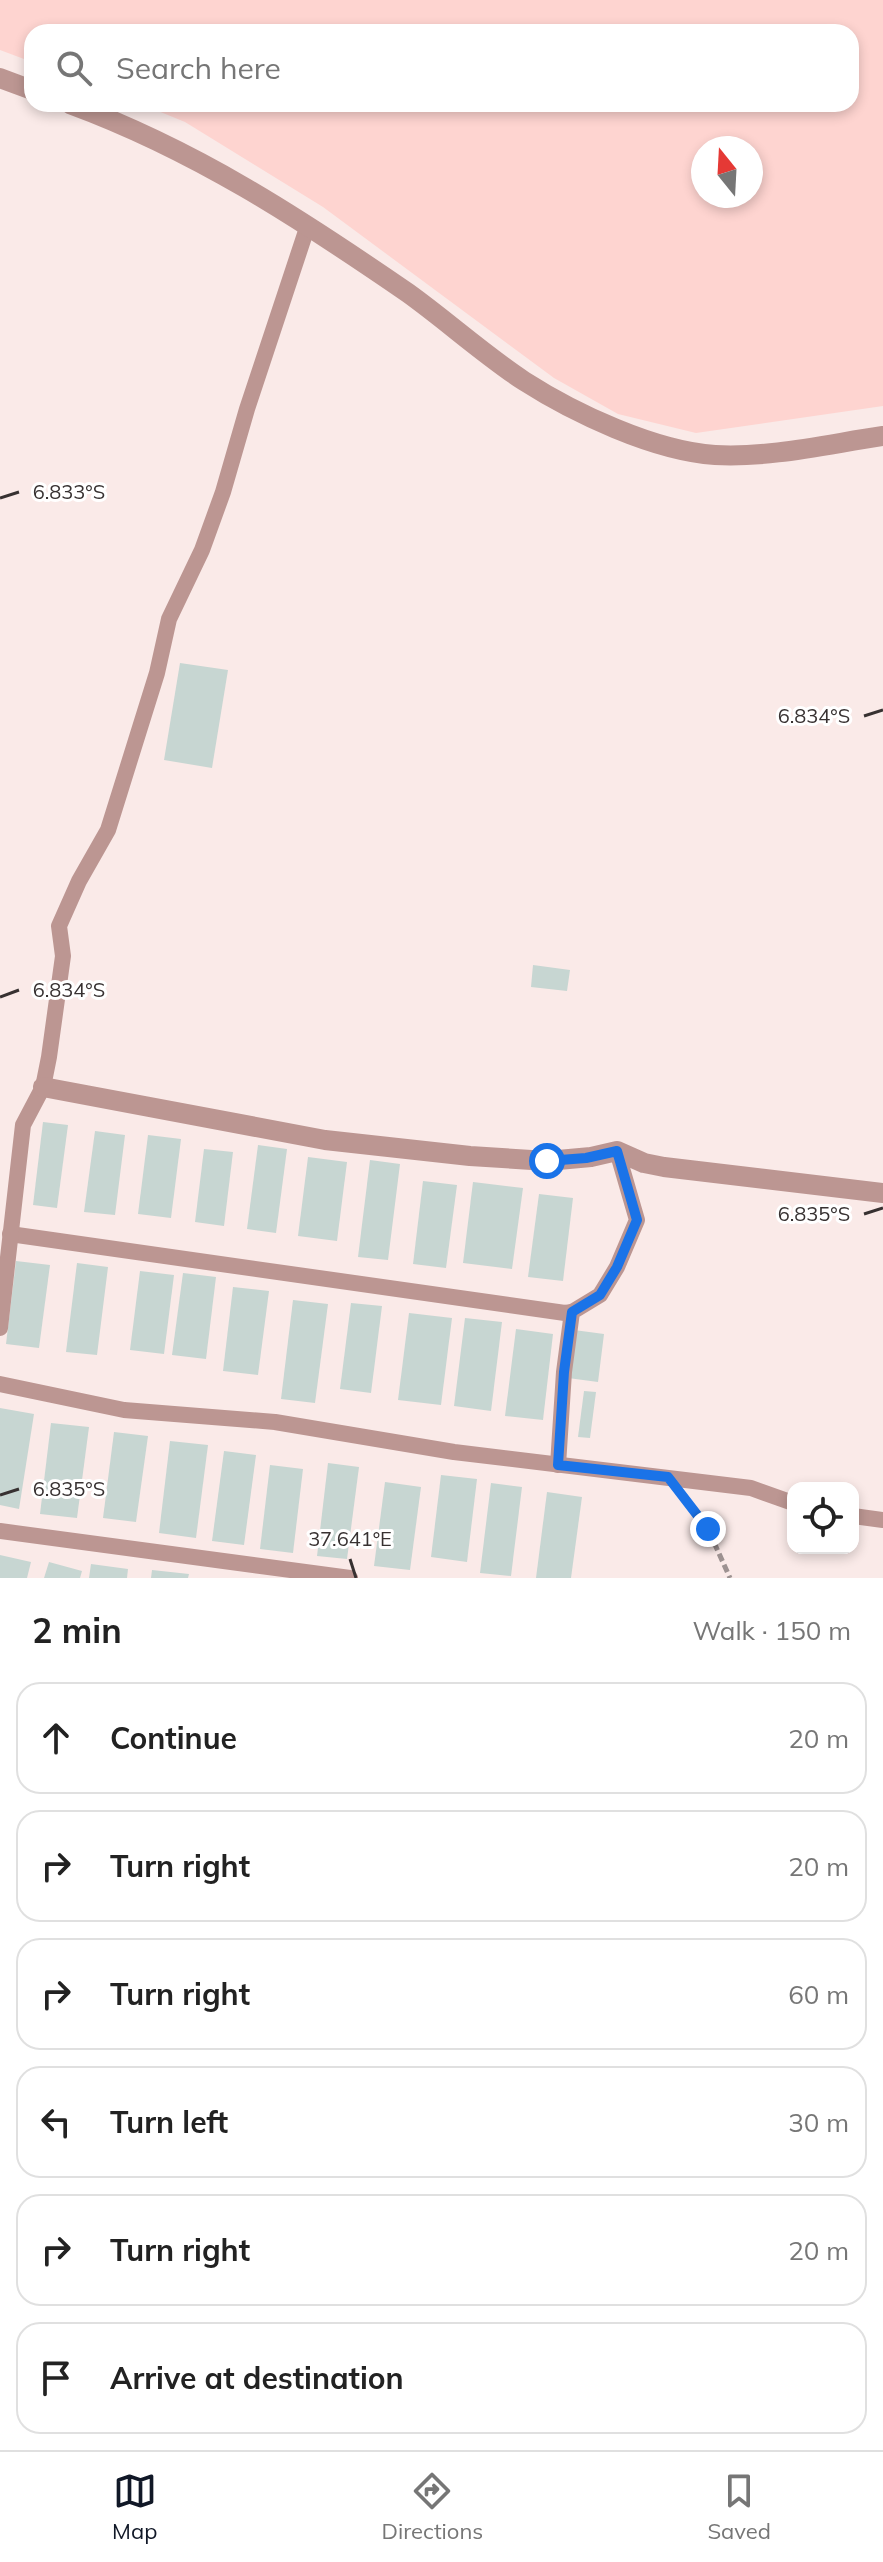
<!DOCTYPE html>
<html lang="en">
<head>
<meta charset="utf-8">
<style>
	:root { --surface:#fff; --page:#f2f2f2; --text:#222; --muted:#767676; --line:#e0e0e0; --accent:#111827 }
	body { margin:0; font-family:Mulish,sans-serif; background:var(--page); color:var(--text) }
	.controls { position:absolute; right:24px; bottom:24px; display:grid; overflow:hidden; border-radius:16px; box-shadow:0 4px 12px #0003 }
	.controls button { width:72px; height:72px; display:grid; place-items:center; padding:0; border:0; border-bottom:2px solid var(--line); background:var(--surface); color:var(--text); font:40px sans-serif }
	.compass { position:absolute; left:691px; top:136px; width:72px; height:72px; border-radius:50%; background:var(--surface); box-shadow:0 4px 12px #0003; rotate:342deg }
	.stop { position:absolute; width:24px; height:24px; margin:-18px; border:6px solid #1a73e8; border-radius:50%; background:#fff }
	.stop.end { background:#1a73e8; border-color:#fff; box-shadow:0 2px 8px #0008 }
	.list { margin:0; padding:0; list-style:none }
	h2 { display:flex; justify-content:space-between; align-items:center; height:104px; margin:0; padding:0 32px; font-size:34px }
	h2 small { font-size:26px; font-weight:400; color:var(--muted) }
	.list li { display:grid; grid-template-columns:52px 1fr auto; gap:24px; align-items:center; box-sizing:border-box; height:112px; margin:0 16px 16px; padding:0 16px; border:2px solid var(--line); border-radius:24px }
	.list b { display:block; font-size:30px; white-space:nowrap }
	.list em { font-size:26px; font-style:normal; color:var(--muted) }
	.icon { flex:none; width:44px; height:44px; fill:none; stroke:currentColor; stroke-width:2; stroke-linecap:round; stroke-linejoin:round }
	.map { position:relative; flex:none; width:883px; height:1578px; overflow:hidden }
	.search { position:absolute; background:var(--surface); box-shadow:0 4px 12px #0003; left:24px; right:24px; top:24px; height:88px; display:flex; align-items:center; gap:20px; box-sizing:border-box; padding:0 28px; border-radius:24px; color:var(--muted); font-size:30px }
	.sheet { height:872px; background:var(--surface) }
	nav { display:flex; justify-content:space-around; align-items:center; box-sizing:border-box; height:112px; border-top:2px solid var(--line); background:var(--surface); font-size:22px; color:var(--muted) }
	nav a { display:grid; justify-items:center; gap:4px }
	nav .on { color:var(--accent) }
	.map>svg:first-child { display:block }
	.green { fill:#fed4d0; fill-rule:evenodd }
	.building { fill:#c7d6d2 }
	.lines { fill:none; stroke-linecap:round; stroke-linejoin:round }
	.path { stroke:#9d9291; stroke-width:5; stroke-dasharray:8 4; stroke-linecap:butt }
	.lane { stroke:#bc9692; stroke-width:16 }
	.street { stroke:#bc9692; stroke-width:20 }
	.route { stroke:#1a73e8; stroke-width:10 }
	.ticks { fill:none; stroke:#373131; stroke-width:3 }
	.ticks-label { font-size:20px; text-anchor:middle; fill:#373131; stroke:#fff; stroke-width:6; stroke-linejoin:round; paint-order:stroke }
</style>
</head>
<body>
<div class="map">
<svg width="883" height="1578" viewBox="0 0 883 1578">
	<rect width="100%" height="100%" fill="#faeae8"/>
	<path class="green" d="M0 0H883V406L696 433 618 414 554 378 323 207 185 122 141 104H851V32H32V62L0 50ZM703 148H751V196H703Z"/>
	<g class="building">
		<polygon points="180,663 228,670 212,768 164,760"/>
		<polygon points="533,965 570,970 567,991 531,987"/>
		<polygon points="43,1122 68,1125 57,1208 33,1205"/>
		<polygon points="95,1131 125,1135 115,1215 84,1212"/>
		<polygon points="148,1135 181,1139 171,1218 138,1214"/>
		<polygon points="258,1145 287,1149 276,1233 247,1229"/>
		<polygon points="204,1149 233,1152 224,1226 195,1222"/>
		<polygon points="308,1157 347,1162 337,1241 298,1236"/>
		<polygon points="370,1160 400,1164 388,1260 358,1257"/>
		<polygon points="423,1181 457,1185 446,1268 413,1264"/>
		<polygon points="473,1182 523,1188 512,1269 463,1263"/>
		<polygon points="539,1194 573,1198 563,1281 528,1277"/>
		<polygon points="16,1261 50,1265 39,1348 6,1344"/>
		<polygon points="77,1263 108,1267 97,1355 66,1352"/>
		<polygon points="140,1271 174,1275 164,1354 130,1350"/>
		<polygon points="183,1273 216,1277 206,1359 172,1355"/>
		<polygon points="233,1287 269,1291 258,1375 223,1371"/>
		<polygon points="293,1300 328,1304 315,1403 281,1399"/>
		<polygon points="351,1303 382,1306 371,1393 340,1389"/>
		<polygon points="409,1313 452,1318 441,1405 398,1400"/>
		<polygon points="465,1318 502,1322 491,1411 454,1406"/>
		<polygon points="516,1329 553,1334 543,1420 505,1416"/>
		<polygon points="574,1330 604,1334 598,1382 568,1378"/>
		<polygon points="584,1391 596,1392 590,1438 578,1437"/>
		<polygon points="0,1408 34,1414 19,1509 0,1505"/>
		<polygon points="51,1423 89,1427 77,1518 40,1514"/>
		<polygon points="114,1432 148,1436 136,1522 103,1518"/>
		<polygon points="170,1441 208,1445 196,1538 159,1533"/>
		<polygon points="224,1451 256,1455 244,1545 212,1541"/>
		<polygon points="328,1463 359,1467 347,1559 317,1556"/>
		<polygon points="270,1465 303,1469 293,1553 260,1549"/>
		<polygon points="441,1475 477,1479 467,1562 431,1557"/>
		<polygon points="385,1482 421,1487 410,1570 374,1566"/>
		<polygon points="491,1483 522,1487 511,1576 480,1573"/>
		<polygon points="547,1492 582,1497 571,1578 536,1578"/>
		<polygon points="0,1555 31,1562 27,1578 0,1578"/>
		<polygon points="49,1562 82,1571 80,1578 44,1578"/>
		<polygon points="91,1564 128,1569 127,1578 89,1578"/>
		<polygon points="152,1570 189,1574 188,1578 151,1578"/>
	</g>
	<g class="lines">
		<polyline class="path" points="688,1503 708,1529 730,1578"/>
		<g class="lane">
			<polyline points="10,1234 565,1313 572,1312"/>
			<polyline points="0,1328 23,1125 43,1087 49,1057 63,956 59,926 79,881 108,830 157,673 169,619 202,550 223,492 247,409 308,225"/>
			<polyline points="0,1384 124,1410 275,1422 454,1452 751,1488 793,1503"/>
			<polyline points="558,1465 564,1372 572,1312 600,1295 617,1267 637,1220 617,1151"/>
			<polyline points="853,1516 883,1520"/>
			<polyline points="0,1531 350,1578"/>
		</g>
		<g class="street">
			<polyline points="0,78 32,90"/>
			<path d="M70 104C195 150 299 218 408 293 447 321 483 354 524 381 574 413 654 451 715 455 771 458 828 444 883 436"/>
			<polyline points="43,1087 325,1140 470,1156 547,1161 591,1157 617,1151 644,1163 664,1167 883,1193"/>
		</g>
	</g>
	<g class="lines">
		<polyline class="route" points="547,1161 586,1158 617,1151 637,1220 617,1267 600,1295 572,1312 564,1372 558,1465 668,1477 708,1529"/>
	</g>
	<path class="ticks" d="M0 498 19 492M864 716 883 710M0 997 19 990M864 1214 883 1208M0 1495 19 1489M350 1559 356 1578"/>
	<g class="ticks-label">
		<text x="69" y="499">6.833°S</text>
		<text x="814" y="723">6.834°S</text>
		<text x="69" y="997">6.834°S</text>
		<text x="814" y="1221">6.835°S</text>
		<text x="69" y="1496">6.835°S</text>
		<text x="350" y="1546">37.641°E</text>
	</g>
</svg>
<div class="controls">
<button><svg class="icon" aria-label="locate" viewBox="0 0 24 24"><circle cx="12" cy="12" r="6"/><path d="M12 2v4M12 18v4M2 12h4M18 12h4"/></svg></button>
</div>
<svg class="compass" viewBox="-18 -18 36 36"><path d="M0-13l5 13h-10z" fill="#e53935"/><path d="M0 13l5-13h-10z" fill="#767676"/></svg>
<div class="stop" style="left:547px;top:1161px"></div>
<div class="stop end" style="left:708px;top:1529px"></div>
<div class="search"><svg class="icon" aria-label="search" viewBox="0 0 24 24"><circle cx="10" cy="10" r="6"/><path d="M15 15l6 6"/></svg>Search here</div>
</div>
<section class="sheet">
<h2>2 min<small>Walk · 150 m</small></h2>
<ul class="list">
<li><svg class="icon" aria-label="ahead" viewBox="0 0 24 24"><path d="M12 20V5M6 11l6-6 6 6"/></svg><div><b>Continue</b></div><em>20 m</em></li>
<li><svg class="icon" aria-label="right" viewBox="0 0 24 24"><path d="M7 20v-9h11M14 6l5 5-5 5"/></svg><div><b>Turn right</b></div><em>20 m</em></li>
<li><svg class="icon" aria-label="right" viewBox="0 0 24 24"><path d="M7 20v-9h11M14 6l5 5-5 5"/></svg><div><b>Turn right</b></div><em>60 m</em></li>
<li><svg class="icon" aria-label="left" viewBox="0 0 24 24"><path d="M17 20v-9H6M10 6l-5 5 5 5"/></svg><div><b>Turn left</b></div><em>30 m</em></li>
<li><svg class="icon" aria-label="right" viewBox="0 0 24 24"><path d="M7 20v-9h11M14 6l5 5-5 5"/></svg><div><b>Turn right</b></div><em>20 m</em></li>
<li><svg class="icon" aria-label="arrive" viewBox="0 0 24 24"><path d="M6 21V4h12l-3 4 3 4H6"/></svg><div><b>Arrive at destination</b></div></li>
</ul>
</section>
<nav>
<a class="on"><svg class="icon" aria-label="map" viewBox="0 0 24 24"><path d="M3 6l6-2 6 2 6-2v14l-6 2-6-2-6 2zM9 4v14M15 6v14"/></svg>Map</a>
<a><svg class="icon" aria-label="directions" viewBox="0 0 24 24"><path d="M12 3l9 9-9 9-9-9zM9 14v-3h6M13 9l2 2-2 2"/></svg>Directions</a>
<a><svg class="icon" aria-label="saved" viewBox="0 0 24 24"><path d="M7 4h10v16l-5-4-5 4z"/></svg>Saved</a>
</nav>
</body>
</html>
